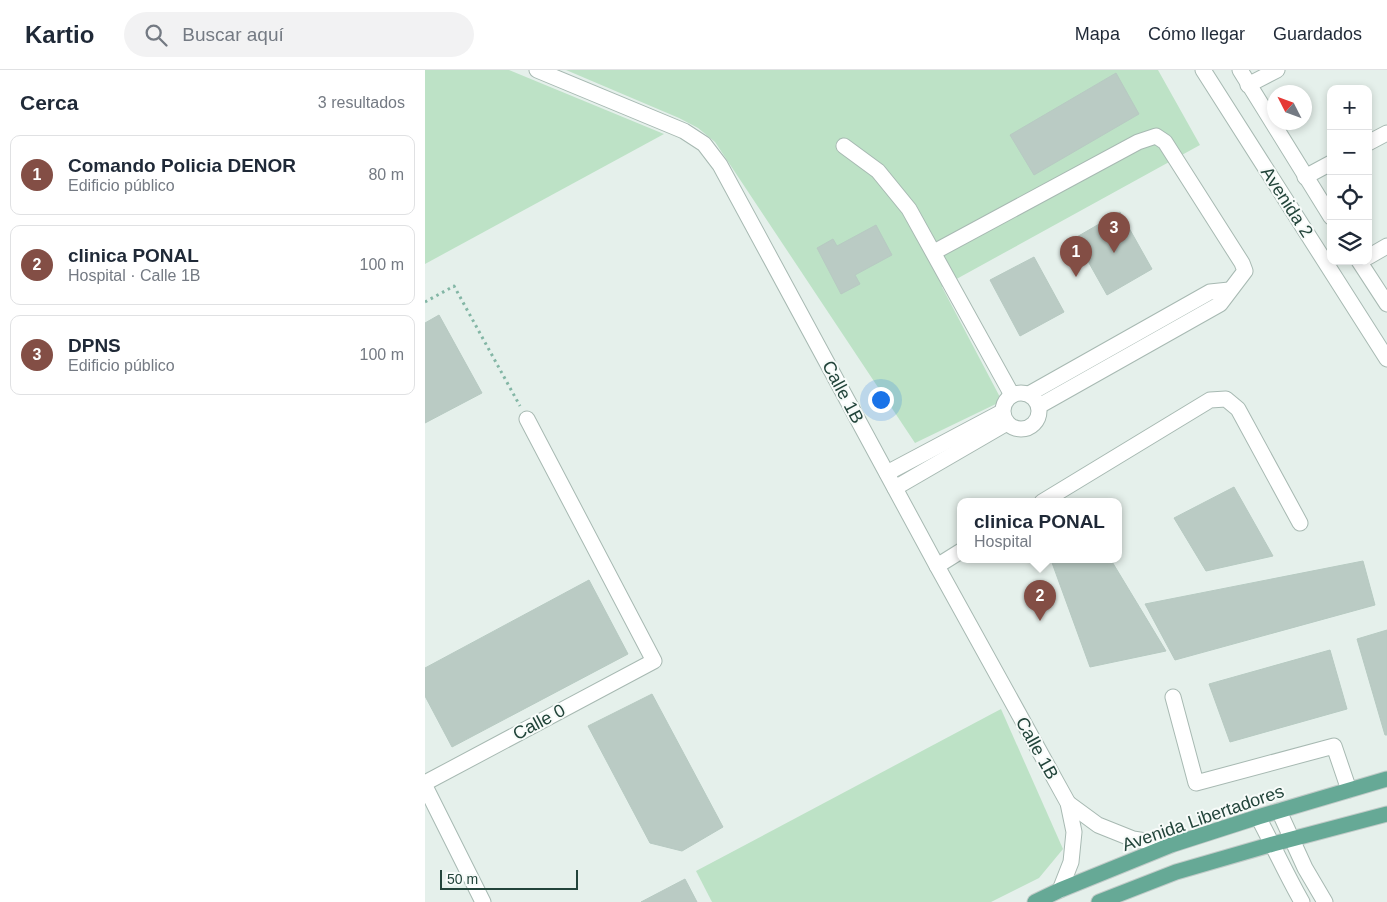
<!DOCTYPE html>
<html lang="es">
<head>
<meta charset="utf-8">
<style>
	:root { --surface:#fff; --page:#f2f2f3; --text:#1f2937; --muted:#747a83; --line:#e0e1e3; --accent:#834e45 }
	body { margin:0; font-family:Helvetica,sans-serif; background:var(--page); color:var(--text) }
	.controls { position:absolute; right:15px; top:15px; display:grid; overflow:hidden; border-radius:10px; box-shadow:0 2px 8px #0003 }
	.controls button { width:45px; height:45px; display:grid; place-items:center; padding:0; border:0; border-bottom:1px solid var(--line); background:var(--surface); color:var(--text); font:25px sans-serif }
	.compass { position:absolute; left:842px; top:15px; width:45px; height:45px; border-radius:50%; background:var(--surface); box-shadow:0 2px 8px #0003; rotate:312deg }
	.scale { position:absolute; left:15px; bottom:12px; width:138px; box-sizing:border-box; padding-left:5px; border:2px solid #22443a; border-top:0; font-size:14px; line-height:18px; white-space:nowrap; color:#22443a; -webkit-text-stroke:4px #f7fbf9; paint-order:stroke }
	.you { position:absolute; left:455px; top:329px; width:18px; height:18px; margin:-12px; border:4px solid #fff; border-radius:50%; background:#1a73e8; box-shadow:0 0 0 8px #1a73e833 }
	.badge { display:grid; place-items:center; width:32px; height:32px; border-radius:50%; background:var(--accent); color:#fff; font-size:16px; font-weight:700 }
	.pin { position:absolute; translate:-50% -41px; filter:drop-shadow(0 1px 2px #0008) }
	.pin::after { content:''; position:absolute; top:26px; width:18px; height:15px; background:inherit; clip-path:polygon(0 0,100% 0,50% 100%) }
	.popup { position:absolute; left:532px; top:428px; width:165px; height:65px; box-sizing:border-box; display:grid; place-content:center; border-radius:10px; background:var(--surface); filter:drop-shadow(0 1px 4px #0005); font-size:16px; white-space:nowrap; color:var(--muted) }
	.popup b { font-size:19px; color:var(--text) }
	.popup::after { content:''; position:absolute; left:50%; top:100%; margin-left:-10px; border:10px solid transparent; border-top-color:var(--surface) }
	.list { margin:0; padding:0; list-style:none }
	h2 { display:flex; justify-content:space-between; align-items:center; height:65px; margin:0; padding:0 20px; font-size:21px }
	h2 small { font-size:16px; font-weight:400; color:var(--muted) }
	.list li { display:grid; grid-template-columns:32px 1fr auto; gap:15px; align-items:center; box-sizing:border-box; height:80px; margin:0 10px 10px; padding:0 10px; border:1px solid var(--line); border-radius:10px }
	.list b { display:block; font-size:19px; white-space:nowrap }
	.list p { margin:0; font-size:16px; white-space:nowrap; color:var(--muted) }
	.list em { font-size:16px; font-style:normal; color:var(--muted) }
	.icon { flex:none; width:28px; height:28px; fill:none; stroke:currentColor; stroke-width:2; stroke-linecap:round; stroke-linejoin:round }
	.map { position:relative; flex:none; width:962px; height:832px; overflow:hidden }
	header { display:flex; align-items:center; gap:30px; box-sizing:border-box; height:70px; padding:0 25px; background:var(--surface); border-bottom:1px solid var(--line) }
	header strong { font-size:24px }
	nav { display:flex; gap:28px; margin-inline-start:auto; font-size:18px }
	.search { width:350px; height:45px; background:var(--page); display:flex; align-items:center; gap:12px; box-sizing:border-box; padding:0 18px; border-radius:28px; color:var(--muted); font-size:19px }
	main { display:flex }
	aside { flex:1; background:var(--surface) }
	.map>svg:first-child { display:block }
	.green { fill:#bde2c6 }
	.building { fill:#bacbc4; stroke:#b7cac2 }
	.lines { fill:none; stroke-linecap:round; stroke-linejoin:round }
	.minor-casing { stroke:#a7b9b2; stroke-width:17 }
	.major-casing { stroke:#c1cbc8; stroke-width:17 }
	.path { stroke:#83b6a5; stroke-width:3; stroke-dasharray:2.5 4; stroke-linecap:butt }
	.minor { stroke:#fff; stroke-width:15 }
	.major { stroke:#66a996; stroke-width:15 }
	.labels { text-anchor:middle; stroke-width:4; stroke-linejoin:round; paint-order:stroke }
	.street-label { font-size:18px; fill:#22443a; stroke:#f7fbf9 }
</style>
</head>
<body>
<header>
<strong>Kartio</strong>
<div class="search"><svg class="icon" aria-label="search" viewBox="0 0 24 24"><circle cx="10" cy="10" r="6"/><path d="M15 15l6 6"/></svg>Buscar aquí</div>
<nav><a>Mapa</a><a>Cómo llegar</a><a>Guardados</a></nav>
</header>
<main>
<aside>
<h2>Cerca<small>3 resultados</small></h2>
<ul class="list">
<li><span class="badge">1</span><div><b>Comando Policia DENOR</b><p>Edificio público</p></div><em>80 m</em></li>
<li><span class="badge">2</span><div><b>clinica PONAL</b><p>Hospital · Calle 1B</p></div><em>100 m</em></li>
<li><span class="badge">3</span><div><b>DPNS</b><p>Edificio público</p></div><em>100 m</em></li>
</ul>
</aside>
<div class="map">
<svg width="962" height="832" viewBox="0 0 962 832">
	<rect width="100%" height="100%" fill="#e5f0eb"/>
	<g class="green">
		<polygon points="0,0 84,0 239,64 0,194"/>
		<polygon points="141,0 733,0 775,75 517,217 577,331 490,373 290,72 273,58 254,48"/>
		<polygon points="576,639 638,779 614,808 566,832 287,832 271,801"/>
	</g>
	<g class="building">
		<polygon points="691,3 714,44 609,105 585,65"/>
		<polygon points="695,142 727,199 682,225 650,168"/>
		<polygon points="451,155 467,185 430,205 435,214 416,224 392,178 408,169 412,176"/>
		<polygon points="609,187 639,242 595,266 565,210"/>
		<polygon points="14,245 57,323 0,353 0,253"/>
		<polygon points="809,417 848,486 781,501 749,448"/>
		<polygon points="626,490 686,490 741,581 665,597"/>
		<polygon points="938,491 950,535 750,590 720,534"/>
		<polygon points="164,510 203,584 27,677 0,626 0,598"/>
		<polygon points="962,560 962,665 960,665 932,569"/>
		<polygon points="905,580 922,639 805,672 784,614"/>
		<polygon points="227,624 298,757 257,781 225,773 163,656"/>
		<polygon points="260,809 272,832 216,832"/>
	</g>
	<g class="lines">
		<defs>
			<g id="minor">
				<polyline points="112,0 259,61 279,74 295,95 512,496 643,733 649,762 646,792 635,820"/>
				<polyline points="778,0 962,289"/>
				<polyline points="815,0 906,147"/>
				<polyline points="823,15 852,0"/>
				<polyline points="943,73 962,63"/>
				<polyline points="419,76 453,101 484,139 587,325"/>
				<polyline points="880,107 906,93"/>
				<polyline points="509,182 713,72 731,66 740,72 817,193 820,201 795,234 614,336"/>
				<polyline points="943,187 962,176"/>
				<polyline points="934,191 962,234"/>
				<circle cx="596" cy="341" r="18"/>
				<polyline points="604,324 785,222 804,220"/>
				<polyline points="462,403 577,342"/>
				<polyline points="470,418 582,353"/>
				<polyline points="617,432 785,330 801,329 813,339 875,453"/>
				<polyline points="512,496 536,481"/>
				<polyline points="748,627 771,713 909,676 924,720"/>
				<polyline points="0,713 229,591 102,349"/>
				<polyline points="0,716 58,832"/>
				<polyline points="643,733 673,755 708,769 746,775"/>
				<polyline points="854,741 880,798 900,832"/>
				<path d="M833 747C848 775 861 804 877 832"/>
			</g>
			<g id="major">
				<polyline points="610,832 635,820 746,775 833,747 962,709"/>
				<polyline points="674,832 751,802 848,774 962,744"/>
			</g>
		</defs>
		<use href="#minor" class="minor-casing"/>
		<use href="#major" class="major-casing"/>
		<polyline class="path" points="0,232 29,216 95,336"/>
		<use href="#minor" class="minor"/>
		<use href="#major" class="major"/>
	</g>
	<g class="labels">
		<g class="street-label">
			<text transform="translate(862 132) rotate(57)" y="6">Avenida 2</text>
			<text transform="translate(418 322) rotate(62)" y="6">Calle 1B</text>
			<text transform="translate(114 652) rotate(-28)" y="6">Calle 0</text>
			<text transform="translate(612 678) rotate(61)" y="6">Calle 1B</text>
			<text transform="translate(778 748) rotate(-19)" y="6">Avenida Libertadores</text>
		</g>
	</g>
</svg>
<div class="controls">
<button>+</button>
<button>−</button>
<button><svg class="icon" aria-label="locate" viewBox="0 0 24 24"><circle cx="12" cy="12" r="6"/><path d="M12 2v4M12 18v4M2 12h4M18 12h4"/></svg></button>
<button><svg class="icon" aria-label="layers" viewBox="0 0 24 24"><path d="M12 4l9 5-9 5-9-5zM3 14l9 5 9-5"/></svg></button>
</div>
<svg class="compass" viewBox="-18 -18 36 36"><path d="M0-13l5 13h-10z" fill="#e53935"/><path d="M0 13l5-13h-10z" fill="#747a83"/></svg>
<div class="scale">50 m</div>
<div class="you"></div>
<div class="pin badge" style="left:651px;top:207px">1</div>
<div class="pin badge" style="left:615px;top:551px">2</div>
<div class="popup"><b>clinica PONAL</b>Hospital</div>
<div class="pin badge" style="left:689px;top:183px">3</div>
</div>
</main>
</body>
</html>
